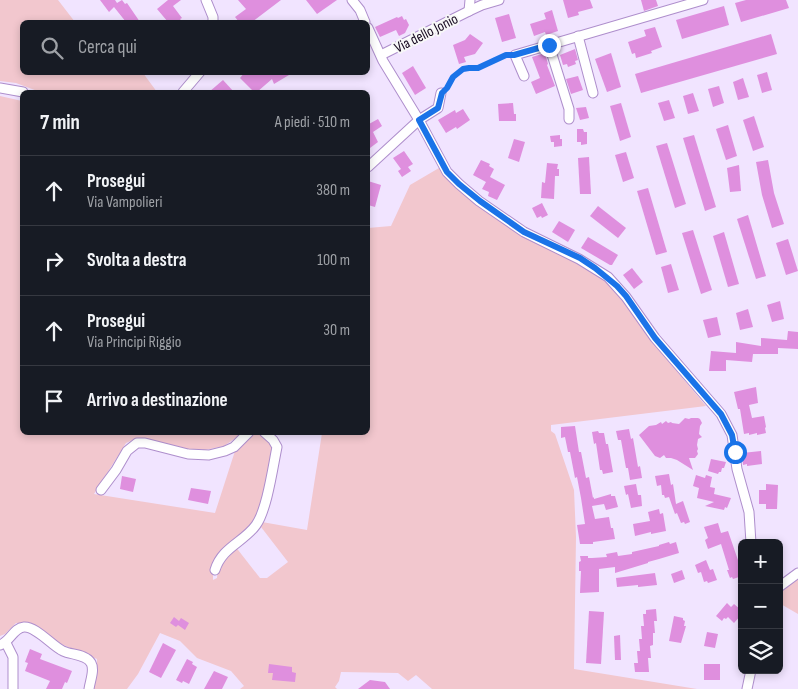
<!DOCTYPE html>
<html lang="it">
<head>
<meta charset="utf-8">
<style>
	:root { --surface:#171b24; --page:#242831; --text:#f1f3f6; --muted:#9ea1a6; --line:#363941 }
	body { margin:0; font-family:"Sofia Sans Condensed",sans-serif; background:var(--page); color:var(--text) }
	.controls { position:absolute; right:15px; bottom:15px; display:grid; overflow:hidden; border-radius:8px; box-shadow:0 2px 8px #0003 }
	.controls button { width:45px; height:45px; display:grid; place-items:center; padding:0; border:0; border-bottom:1px solid var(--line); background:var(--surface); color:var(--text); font:25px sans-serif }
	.stop { position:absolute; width:15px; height:15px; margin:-11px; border:4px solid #1a73e8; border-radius:50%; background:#fff }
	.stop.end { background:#1a73e8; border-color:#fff; box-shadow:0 1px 5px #0008 }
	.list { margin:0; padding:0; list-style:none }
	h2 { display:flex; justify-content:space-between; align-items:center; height:65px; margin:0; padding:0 20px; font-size:21px }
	h2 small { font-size:16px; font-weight:400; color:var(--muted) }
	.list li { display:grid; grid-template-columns:32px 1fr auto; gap:15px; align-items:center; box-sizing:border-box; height:70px; padding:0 20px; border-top:1px solid var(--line) }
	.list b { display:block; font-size:19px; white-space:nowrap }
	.list p { margin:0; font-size:16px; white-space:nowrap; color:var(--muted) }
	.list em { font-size:16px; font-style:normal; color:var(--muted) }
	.icon { flex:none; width:28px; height:28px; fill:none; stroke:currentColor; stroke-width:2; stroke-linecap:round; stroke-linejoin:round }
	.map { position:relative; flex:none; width:798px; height:689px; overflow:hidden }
	.search { position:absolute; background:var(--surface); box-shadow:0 2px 8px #0003; left:20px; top:20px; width:350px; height:55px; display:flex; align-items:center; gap:12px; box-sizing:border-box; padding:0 18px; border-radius:8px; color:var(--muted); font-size:19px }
	.panel { position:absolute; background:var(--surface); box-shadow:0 2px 8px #0003; left:20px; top:90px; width:350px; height:345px; border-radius:8px }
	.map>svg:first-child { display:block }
	.green { fill:#f2c7ce }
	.building { fill:#df8fde }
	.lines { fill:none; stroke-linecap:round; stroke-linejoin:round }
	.minor-casing { stroke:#ae8ecc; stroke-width:11 }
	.path { stroke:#877a93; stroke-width:1; stroke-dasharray:5 2.5; stroke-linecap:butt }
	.minor { stroke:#fff; stroke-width:9 }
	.route { stroke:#1a73e8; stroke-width:6 }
	.labels { text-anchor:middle; stroke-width:4; stroke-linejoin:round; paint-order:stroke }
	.street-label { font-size:15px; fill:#14071e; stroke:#f7f7f7 }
</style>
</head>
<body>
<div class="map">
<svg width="798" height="689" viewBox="0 0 798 689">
	<rect width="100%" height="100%" fill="#f1e4ff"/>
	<g class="green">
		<polygon points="0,0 58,0 75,22 22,22 22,72 143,73 157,92 40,92 16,83 0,81"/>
		<polygon points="0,96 22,101 22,432 243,433 224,446 205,450 185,449 135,439 126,443 94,494 215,513 235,451 253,433 264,436 274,446 259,517 250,527 219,552 213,563 213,580 217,578 218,566 235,546 260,578 267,578 288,562 261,527 262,522 307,530 322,433 368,432 368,228 391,226 410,185 439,168 447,178 478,205 514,231 579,263 600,277 611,286 617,292 659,350 706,406 551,425 551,431 555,434 574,490 576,537 574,669 697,689 432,689 416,675 408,681 398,673 341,672 339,681 335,687 337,689 240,689 244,686 231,671 197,658 180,641 160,633 138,674 127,689 92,689 97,671 97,659 61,644 35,625 26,623 16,623 5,634 0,636"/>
		<polygon points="798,576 798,614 779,603 779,592 785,589"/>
	</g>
	<g class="building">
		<polygon points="100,0 115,0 117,3 122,0 125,4 127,3 140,22 126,22 114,7 109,12"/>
		<polygon points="168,0 181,0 173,6 182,18 180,19 183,22 168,22 157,9"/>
		<polygon points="238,0 281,0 252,22 239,22 235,17 246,9"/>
		<polygon points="306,0 337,0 317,14"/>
		<polygon points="563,0 590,0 593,8 578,12 579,15 568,18"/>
		<polygon points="641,0 656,0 658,6 644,11"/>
		<polygon points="746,0 786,0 789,8 741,22 735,3"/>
		<polygon points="724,6 729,25 682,39 676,20"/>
		<polygon points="552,10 558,31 546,35 545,32 534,36 530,24 546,19 544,13"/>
		<polygon points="509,14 516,38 502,42 495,18"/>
		<polygon points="402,16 404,20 406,19 409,25 405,33 399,36 396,30 380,37 375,27 397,17 398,18"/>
		<polygon points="655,27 662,47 651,51 652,53 636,58 635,53 632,54 628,42 646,36 644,30"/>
		<polygon points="470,34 483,43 475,54 464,57 466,62 459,64 453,45 465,40"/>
		<polygon points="771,34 777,54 641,93 635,74"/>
		<polygon points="575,49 578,60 575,61 576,64 568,67 567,64 563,65 560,55"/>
		<polygon points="545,53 548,64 547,65 555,86 536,94 531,82 540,78 532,57"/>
		<polygon points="611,53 621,87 607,92 595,59"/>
		<polygon points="413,66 426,88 415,95 402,73"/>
		<polygon points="245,72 294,72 274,84 272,79 257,92 254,92 240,78"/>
		<polygon points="767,72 772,90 762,93 757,75"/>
		<polygon points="578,76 583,90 571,94 566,79"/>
		<polygon points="743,78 749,97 738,100 733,82"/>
		<polygon points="223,80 234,92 209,92"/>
		<polygon points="719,86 724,103 713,107 708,89"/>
		<polygon points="693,93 699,111 688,114 683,96"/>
		<polygon points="669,100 675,118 664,121 658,103"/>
		<polygon points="513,103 514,114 516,114 516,121 499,121 498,104"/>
		<polygon points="621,103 631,137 620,141 610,106"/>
		<polygon points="586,107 589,118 580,120 576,108"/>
		<polygon points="463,109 470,120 457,129 456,127 446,133 438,120 455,110 456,113"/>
		<polygon points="754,116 764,147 753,151 743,120"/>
		<polygon points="378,119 382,126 373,132 378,142 370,148 368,143 368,122 369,124"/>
		<polygon points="728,125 737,156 726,160 716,129"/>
		<polygon points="577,129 583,129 584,132 587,132 587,144 581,145 581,142 577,142"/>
		<polygon points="560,135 560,139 562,139 562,146 554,147 554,142 551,142 550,136"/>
		<polygon points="694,135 716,207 705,211 683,138"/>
		<polygon points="514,139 525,142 519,162 508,158"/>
		<polygon points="667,143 686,204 675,208 656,146"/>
		<polygon points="404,151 413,164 408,167 411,171 402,177 398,171 401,169 393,158"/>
		<polygon points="626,152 634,178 623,182 615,155"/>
		<polygon points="589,157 591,194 580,194 578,158"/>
		<polygon points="481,160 490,164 489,166 494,169 490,177 505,185 497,200 488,196 489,192 482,189 486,182 473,175"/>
		<polygon points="768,160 774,193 784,224 772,228 762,195 756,162"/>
		<polygon points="547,163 558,164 557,169 559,169 559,176 555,176 554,199 541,198 542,182 545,183"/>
		<polygon points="739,165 741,191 730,192 727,168"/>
		<polygon points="368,181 381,185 375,207 368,205"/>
		<polygon points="648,188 667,252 656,255 637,191"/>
		<polygon points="542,203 548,215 542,218 541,216 537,218 532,208"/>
		<polygon points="598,206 626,228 618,238 590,216"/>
		<polygon points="748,215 766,276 756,279 737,219"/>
		<polygon points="559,221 575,230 568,242 552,232"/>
		<polygon points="693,230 712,290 701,294 682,233"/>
		<polygon points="724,232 739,284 728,287 713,236"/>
		<polygon points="588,237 618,255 612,265 610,265 581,248"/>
		<polygon points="788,239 798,271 786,275 776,243"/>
		<polygon points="671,264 679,290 668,293 661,267"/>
		<polygon points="632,268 643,282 634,289 623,275"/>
		<polygon points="780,301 784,319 772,322 767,305"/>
		<polygon points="748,309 753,327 740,330 736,313"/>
		<polygon points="717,317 721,335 708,338 703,320"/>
		<polygon points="788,331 798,332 798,349 778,348 778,354 753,354 752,362 726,360 726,371 709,371 711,351 736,353 736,342 761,346 761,338 787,340"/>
		<polygon points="756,387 758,403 749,405 752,418 764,416 766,427 765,428 766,433 757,435 757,433 749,435 749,433 744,434 740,409 738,409 734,392"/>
		<polygon points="685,418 689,419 691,418 698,418 700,419 702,423 700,426 699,434 702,437 698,439 697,445 698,449 697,451 698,454 695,458 689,458 693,470 677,460 671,458 666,458 664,455 660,458 655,456 639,435 649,426 656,425 661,422 662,424 666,421 668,423 671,422 672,423 679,424"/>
		<polygon points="575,426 579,452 581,452 586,478 589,477 593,498 594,497 594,499 611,494 611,496 615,496 618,507 606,510 604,504 592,506 595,519 609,517 611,528 613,528 615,539 593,542 593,544 580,544 577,525 585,524 581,498 577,477 575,478 570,452 568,452 565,437 561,438 561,427"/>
		<polygon points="629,429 631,439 633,438 638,467 640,466 642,478 630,480 628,468 626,468 621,440 618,440 616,431"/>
		<polygon points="598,431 599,433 604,433 606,444 608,444 613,472 603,474 602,470 600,470 596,443 594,444 592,432"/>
		<polygon points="761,451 762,464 747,466 747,464 743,465 742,453"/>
		<polygon points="711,459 726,462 724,468 722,468 721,472 719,472 718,474 708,471"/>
		<polygon points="669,474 671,485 673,484 676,504 683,501 690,522 685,524 684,522 681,523 677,513 675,514 669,497 665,498 664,495 662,495 661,485 657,486 655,476"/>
		<polygon points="696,475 705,478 706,475 712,477 710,487 715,488 714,494 731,498 727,508 725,507 724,510 705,506 714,502 697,498 699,488 693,486"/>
		<polygon points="122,476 136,479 133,492 120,489"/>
		<polygon points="636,484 638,495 641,495 642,506 631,508 628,494 626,495 624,486"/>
		<polygon points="766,484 778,485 777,509 766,509 766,504 759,504 759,490 766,490"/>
		<polygon points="191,488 211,491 208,504 188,500"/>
		<polygon points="659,509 660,514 663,513 666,531 651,534 651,532 635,536 633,524 650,521 648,512"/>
		<polygon points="718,523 721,533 728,531 740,566 738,566 742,576 733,579 732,577 730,578 727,570 729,570 721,544 708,549 705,540 708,538 704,527"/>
		<polygon points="669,542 670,544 676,542 679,553 659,559 648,562 648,563 615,573 615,567 599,569 599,592 580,593 581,571 579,571 579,562 581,561 580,556 588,556 588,558 592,558 607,557 606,554 617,552 618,556 632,554 632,552 659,546 659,545"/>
		<polygon points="706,560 710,570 713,569 717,580 708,583 707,581 704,582 701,572 698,573 695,565"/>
		<polygon points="682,570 685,579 674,583 671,574"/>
		<polygon points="655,573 657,585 638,587 638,585 617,587 616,578"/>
		<polygon points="727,603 731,607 734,604 741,610 738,613 741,615 734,623 728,617 726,619 724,618 722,621 716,616"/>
		<polygon points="656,609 657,621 654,621 655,633 653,633 653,645 650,646 651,658 648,658 649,672 635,672 634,663 638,663 637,651 640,651 639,639 642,639 641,626 644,626 643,614 646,614 646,610"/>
		<polygon points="589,611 604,612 601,664 586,663"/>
		<polygon points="674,616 683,618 683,620 685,621 684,626 686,626 681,643 669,641"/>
		<polygon points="174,617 179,621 181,618 189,623 185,630 178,625 176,627 170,623"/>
		<polygon points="707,632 718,634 715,648 704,646"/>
		<polygon points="620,635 621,660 615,660 614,636"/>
		<polygon points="163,643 176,650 161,678 149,672"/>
		<polygon points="30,649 42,654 40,659 72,671 67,683 65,682 62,689 46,689 50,681 25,671 28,663 25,662"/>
		<polygon points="187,659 193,662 192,664 197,667 189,684 183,681 182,683 176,680"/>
		<polygon points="269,664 292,667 292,672 296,673 295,682 272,680 273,673 268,673"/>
		<rect x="704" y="664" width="16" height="16"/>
		<polygon points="214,671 228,677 222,689 204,689"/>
		<polygon points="370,680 385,682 390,689 358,689"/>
	</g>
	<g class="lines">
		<defs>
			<g id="minor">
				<polyline points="206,0 213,17 213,22"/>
				<polyline points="352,0 360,10 365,22"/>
				<polyline points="469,11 470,0"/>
				<polyline points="368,28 383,61 419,120 447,172 459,184 479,201 524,232 579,259 608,277 626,297 655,338 721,414 732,435 737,469 749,512 751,543"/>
				<polyline points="578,36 593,93"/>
				<polyline points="549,45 569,109 569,119"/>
				<polyline points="381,55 469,11 482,5 499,0"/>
				<polyline points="524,76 515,55 703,0"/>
				<polyline points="0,88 23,92"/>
				<polyline points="183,92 200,72"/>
				<polyline points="368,167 419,120 438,108 441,93"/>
				<polyline points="101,490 116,470 127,451 137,443 145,443 188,454 209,455 225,451 234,447 249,432"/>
				<path d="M215 570C222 547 244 542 256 525 267 510 273 466 277 447L273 440 264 432"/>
				<polyline points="779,587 798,573"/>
				<polyline points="6,643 13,657 13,689"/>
				<path d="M0 645C11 641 13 628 24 627 36 626 52 646 63 651 71 655 86 654 91 663 95 670 90 681 89 689"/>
				<polyline points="747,689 751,670"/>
			</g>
		</defs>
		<use href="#minor" class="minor-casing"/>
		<polyline class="path" points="447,87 453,77 463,69 469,67 478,68 506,55"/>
		<use href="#minor" class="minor"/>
	</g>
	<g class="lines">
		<polyline class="route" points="549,45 514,55 506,55 478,68 469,68 463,69 453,77 447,88 442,93 438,108 419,120 447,172 459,184 480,201 524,232 580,258 595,268 617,286 626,296 655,338 721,414 732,435 735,452"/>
	</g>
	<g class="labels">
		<g class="street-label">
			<text transform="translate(426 33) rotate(-27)" y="5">Via dello Jonio</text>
		</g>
	</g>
</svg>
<div class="controls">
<button>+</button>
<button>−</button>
<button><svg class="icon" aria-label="layers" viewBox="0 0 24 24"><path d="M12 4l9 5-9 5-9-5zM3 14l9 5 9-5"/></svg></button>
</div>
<div class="stop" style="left:735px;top:452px"></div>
<div class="stop end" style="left:549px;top:45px"></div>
<div class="search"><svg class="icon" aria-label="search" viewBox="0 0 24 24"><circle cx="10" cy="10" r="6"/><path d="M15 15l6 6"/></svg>Cerca qui</div>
<section class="panel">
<h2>7 min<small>A piedi · 510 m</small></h2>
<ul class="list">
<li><svg class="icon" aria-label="ahead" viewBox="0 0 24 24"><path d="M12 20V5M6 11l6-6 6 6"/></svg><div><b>Prosegui</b><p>Via Vampolieri</p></div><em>380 m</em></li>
<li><svg class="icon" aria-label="right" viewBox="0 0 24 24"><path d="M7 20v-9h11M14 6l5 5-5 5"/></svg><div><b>Svolta a destra</b></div><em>100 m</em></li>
<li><svg class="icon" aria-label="ahead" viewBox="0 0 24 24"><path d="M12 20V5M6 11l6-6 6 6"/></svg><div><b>Prosegui</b><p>Via Principi Riggio</p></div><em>30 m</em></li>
<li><svg class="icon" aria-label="arrive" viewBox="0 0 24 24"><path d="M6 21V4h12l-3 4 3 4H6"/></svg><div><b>Arrivo a destinazione</b></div></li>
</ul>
</section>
</div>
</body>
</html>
